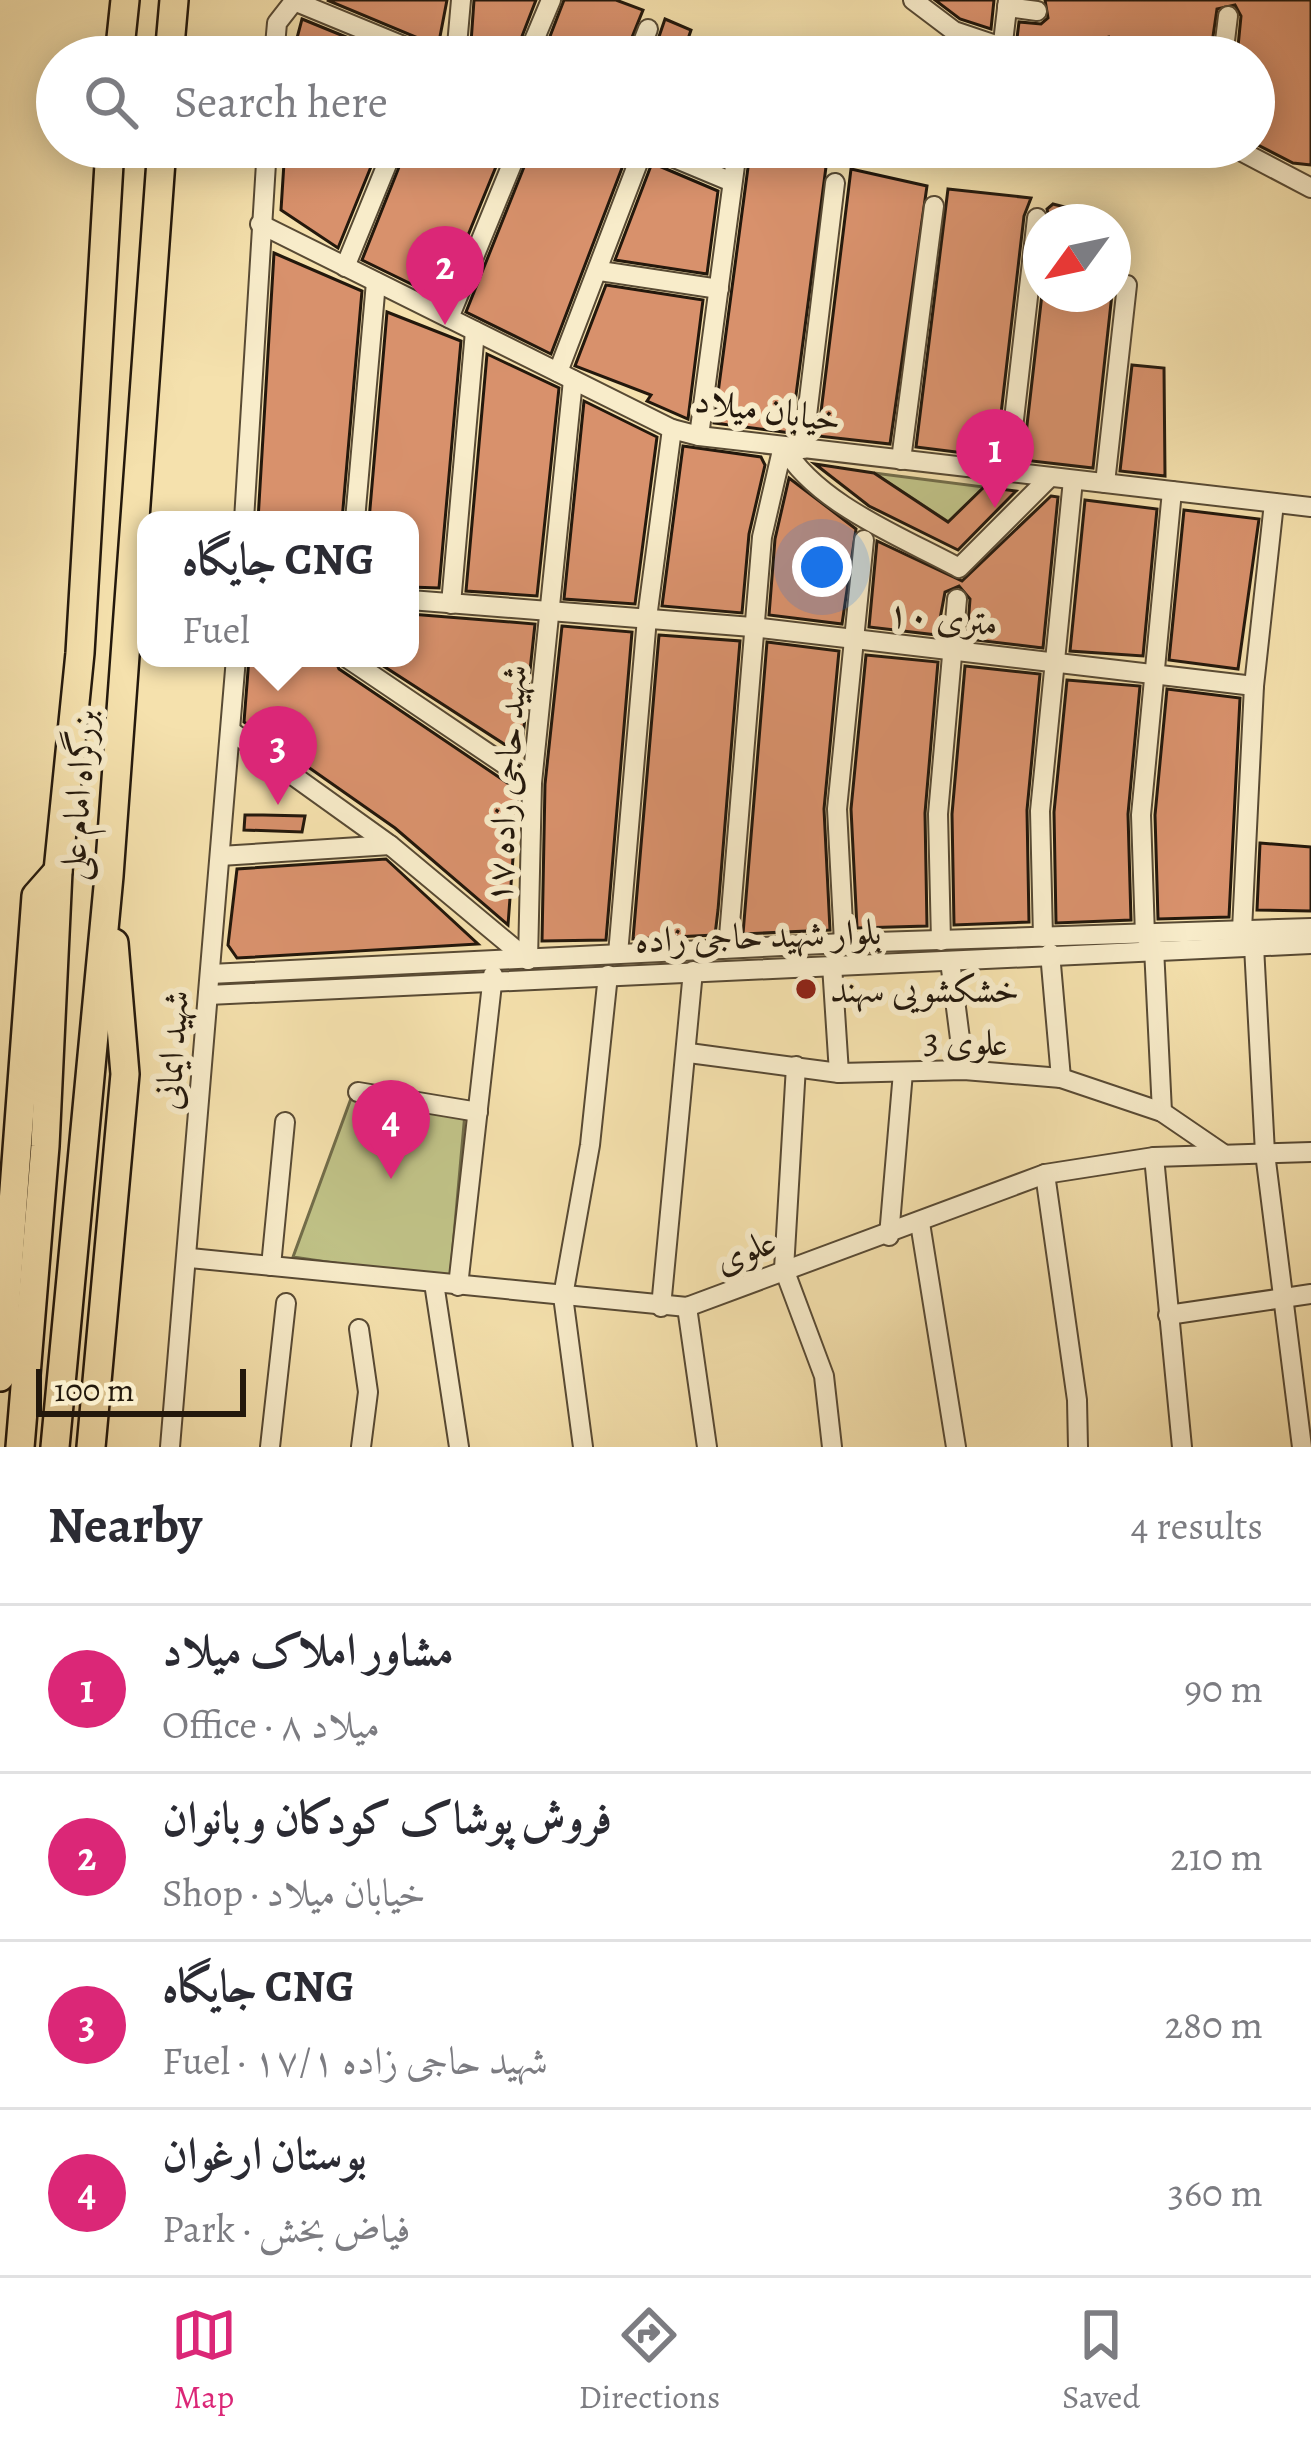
<!DOCTYPE html>
<html lang="en">
<head>
<meta charset="utf-8">
<style>
	:root { --surface:#fff; --page:#f2f2f3; --text:#2b2b33; --muted:#7c7c81; --line:#e1e1e2; --accent:#db2777 }
	body { margin:0; font-family:Alegreya,Amiri,serif; background:var(--page); color:var(--text) }
	.compass { position:absolute; left:1023px; top:204px; width:108px; height:108px; border-radius:50%; background:var(--surface); box-shadow:0 6px 30px #0003; rotate:237deg }
	.scale { position:absolute; left:36px; bottom:30px; width:210px; box-sizing:border-box; padding-left:12px; border:6px solid #23180c; border-top:0; font-size:33px; line-height:42px; white-space:nowrap; color:#23180c; -webkit-text-stroke:9px #f8ecca; paint-order:stroke }
	.you { position:absolute; left:822px; top:567px; width:42px; height:42px; margin:-30px; border:9px solid #fff; border-radius:50%; background:#1a73e8; box-shadow:0 0 0 18px #1a73e833 }
	.badge { display:grid; place-items:center; width:78px; height:78px; border-radius:50%; background:var(--accent); color:#fff; font-size:39px; font-weight:700 }
	.pin { position:absolute; translate:-50% -99px; filter:drop-shadow(0 3px 6px #0008) }
	.pin::after { content:''; position:absolute; top:63px; width:42px; height:36px; background:inherit; clip-path:polygon(0 0,100% 0,50% 100%) }
	.popup { position:absolute; left:137px; top:511px; width:282px; height:156px; box-sizing:border-box; display:grid; place-content:center; border-radius:24px; background:var(--surface); filter:drop-shadow(0 3px 9px #0005); font-size:39px; white-space:nowrap; color:var(--muted) }
	.popup b { font-size:45px; color:var(--text) }
	.popup::after { content:''; position:absolute; left:50%; top:100%; margin-left:-24px; border:24px solid transparent; border-top-color:var(--surface) }
	.list { margin:0; padding:0; list-style:none }
	h2 { display:flex; justify-content:space-between; align-items:center; height:156px; margin:0; padding:0 48px; font-size:51px }
	h2 small { font-size:39px; font-weight:400; color:var(--muted) }
	.list li { display:grid; grid-template-columns:78px 1fr auto; gap:36px; align-items:center; box-sizing:border-box; height:168px; padding:0 48px; border-top:3px solid var(--line) }
	.list b { display:block; font-size:45px; white-space:nowrap }
	.list p { margin:0; font-size:39px; white-space:nowrap; color:var(--muted) }
	.list em { font-size:39px; font-style:normal; color:var(--muted) }
	.icon { flex:none; width:66px; height:66px; fill:none; stroke:currentColor; stroke-width:2; stroke-linecap:round; stroke-linejoin:round }
	.map { position:relative; flex:none; width:1311px; height:1447px; overflow:hidden }
	.search { position:absolute; background:var(--surface); box-shadow:0 6px 30px #0003; left:36px; right:36px; top:36px; height:132px; display:flex; align-items:center; gap:30px; box-sizing:border-box; padding:0 42px; border-radius:66px; color:var(--muted); font-size:45px }
	.sheet { height:828px; background:var(--surface) }
	nav { display:flex; justify-content:space-around; align-items:center; box-sizing:border-box; height:168px; border-top:3px solid var(--line); background:var(--surface); font-size:33px; color:var(--muted) }
	nav a { display:grid; justify-items:center; gap:6px }
	nav .on { color:var(--accent) }
	.map>svg:first-child { display:block }
	.green { fill:#c0c287; stroke:#726d4a; stroke-width:3 }
	.building { fill:#d8916c; stroke:#23180c; stroke-width:3 }
	.lines { fill:none; stroke-linecap:round; stroke-linejoin:round }
	.minor-casing { stroke:#584a34; stroke-width:22 }
	.highway-casing { stroke:#23180c; stroke-width:32 }
	.minor { stroke:#f8ecca; stroke-width:18 }
	.highway { stroke:#f5e1ad; stroke-width:27 }
	.poi-dot { fill:#8f2418; stroke:#f8ecca; stroke-width:4.5 }
	.labels { text-anchor:middle; stroke-width:12; stroke-linejoin:round; paint-order:stroke }
	.street-label { font-size:36px; fill:#23180c; stroke:#f8ecca }
	.poi-label { font-size:36px; fill:#23180c; stroke:#f8ecca; text-anchor:start }
</style>
</head>
<body>
<div class="map">
<svg width="1311" height="1447" viewBox="0 0 1311 1447">
	<rect width="100%" height="100%" fill="#f5e1ad"/>
	<filter id="stains"><feTurbulence type="fractalNoise" baseFrequency=".00167" numOctaves="4"/><feColorMatrix values="0 0 0 0 .2 0 0 0 0 .09 0 0 0 0 .02 0 0 0 .5 -.17"/></filter>
	<radialGradient id="worn" r=".72"><stop offset=".6" stop-color="#630" stop-opacity="0"/><stop offset="1" stop-color="#630" stop-opacity=".3"/></radialGradient>
	<g class="green">
		<polygon points="874,473 984,487 950,523"/>
		<polygon points="353,1093 466,1102 450,1280 293,1257"/>
	</g>
	<g class="building">
		<polygon points="327,0 447,0 438,47 435,45"/>
		<polygon points="474,0 536,0 514,57 470,57"/>
		<polygon points="564,0 616,0 643,10 624,57 542,57"/>
		<polygon points="935,0 994,0 991,29 960,19"/>
		<polygon points="1045,0 1311,0 1311,165 1293,163 1254,143 1254,122 1265,120 1270,108 1265,98 1254,95 1254,57 1237,57 1241,16 1235,5 1217,9 1210,57 1119,57 1118,44 1109,37 1096,41 1092,55 1058,46 1057,52 1041,48 1017,38 1019,22 1041,24 1048,18"/>
		<polygon points="302,19 395,57 292,57"/>
		<polygon points="665,19 691,30 682,57 652,57"/>
		<polygon points="285,147 379,147 338,248 281,210"/>
		<polygon points="407,147 504,147 442,299 362,260"/>
		<polygon points="532,147 630,147 551,354 466,312"/>
		<polygon points="744,147 826,167 791,433 714,423 749,160"/>
		<polygon points="652,163 718,191 707,274 615,260"/>
		<polygon points="851,169 927,186 890,444 818,436"/>
		<polygon points="948,189 1031,198 1024,216 996,457 916,447"/>
		<polygon points="1053,204 1107,218 1107,222 1050,222 1047,209"/>
		<polygon points="274,253 362,291 342,520 258,520"/>
		<polygon points="606,285 703,300 688,419 647,401 651,395 575,366"/>
		<polygon points="1042,294 1112,294 1093,468 1023,460"/>
		<polygon points="387,312 461,341 439,588 410,587 410,520 369,520"/>
		<polygon points="487,354 559,388 537,596 466,591"/>
		<polygon points="1132,365 1164,368 1165,476 1120,471"/>
		<polygon points="584,401 657,437 635,604 564,599"/>
		<polygon points="683,446 761,457 765,465 749,534 742,613 662,606"/>
		<polygon points="815,464 874,473 948,522 984,487 1016,491 958,550 869,506"/>
		<polygon points="789,478 856,529 842,624 769,615 775,539"/>
		<polygon points="1051,496 1058,497 1043,648 967,639 970,599 959,586 945,592 937,635 869,627 877,541 962,581"/>
		<polygon points="1085,500 1157,509 1143,656 1070,651"/>
		<polygon points="1184,510 1259,519 1238,669 1169,660"/>
		<polygon points="410,614 535,624 521,755 371,658 410,658"/>
		<polygon points="562,626 632,632 606,940 542,941 545,784"/>
		<polygon points="659,635 740,641 718,910 715,935 633,939"/>
		<polygon points="767,642 839,651 824,809 830,930 743,934"/>
		<polygon points="866,655 938,662 925,813 927,926 857,928 851,809"/>
		<polygon points="249,658 334,658 339,669 518,790 508,925 395,828 244,722"/>
		<polygon points="965,666 1040,674 1027,810 1029,922 954,925 952,814"/>
		<polygon points="1067,680 1140,686 1128,814 1131,920 1056,923 1054,812"/>
		<polygon points="1167,689 1240,698 1229,917 1158,919 1155,815"/>
		<polygon points="245,815 263,815 305,816 302,832 244,830"/>
		<polygon points="1260,843 1311,847 1311,911 1257,910"/>
		<polygon points="386,859 478,944 237,958 228,945 237,869"/>
	</g>
	<g class="lines">
		<defs>
			<g id="minor">
				<polyline points="913,0 954,31 1031,57"/>
				<polyline points="294,1 430,57"/>
				<polyline points="1007,7 1037,11"/>
				<polyline points="1002,51 1008,0"/>
				<polyline points="274,57 277,23 295,0"/>
				<polyline points="456,57 461,0"/>
				<polyline points="527,57 551,0"/>
				<polyline points="637,57 648,29"/>
				<polyline points="1105,57 1106,50"/>
				<polyline points="1223,57 1228,16"/>
				<polyline points="1254,109 1257,109"/>
				<polyline points="648,147 732,182"/>
				<polyline points="1233,147 1311,188"/>
				<polyline points="260,224 672,429 699,436 1311,507"/>
				<polyline points="345,267 394,147"/>
				<polyline points="600,271 719,289"/>
				<polyline points="449,318 519,147"/>
				<polyline points="558,372 644,147"/>
				<polyline points="699,436 736,158"/>
				<path d="M783 446C816 504 902 537 959 568L1050 477"/>
				<polyline points="803,449 835,183"/>
				<polyline points="901,460 934,206"/>
				<polyline points="1008,472 1037,218"/>
				<polyline points="1105,483 1127,285"/>
				<polyline points="244,520 267,147"/>
				<polyline points="355,520 376,282"/>
				<polyline points="410,600 752,627 1254,686"/>
				<polyline points="451,604 475,331"/>
				<polyline points="347,658 532,783"/>
				<polyline points="231,731 390,845 528,960"/>
				<polyline points="220,856 390,845"/>
				<polyline points="1242,930 1254,686 1274,503"/>
				<polyline points="1145,936 1141,815 1172,491"/>
				<polyline points="1043,937 1040,811 1073,480"/>
				<polyline points="941,941 938,814 957,599"/>
				<polyline points="844,943 837,809 864,540"/>
				<polyline points="1254,946 1265,1153 1302,1447"/>
				<polyline points="728,948 762,537 783,446"/>
				<polyline points="1154,948 1162,1112"/>
				<polyline points="1050,953 1061,1078"/>
				<polyline points="618,954 647,618 672,429"/>
				<polyline points="528,960 532,783 573,380"/>
				<polyline points="950,961 964,1070"/>
				<polyline points="832,965 839,1073"/>
				<polyline points="210,974 844,943 1311,928"/>
				<polyline points="208,995 1311,944"/>
				<polyline points="689,1053 839,1073 964,1070 1061,1078 1162,1112 1222,1153"/>
				<polyline points="796,1066 784,1269 824,1376 832,1447"/>
				<polyline points="358,1092 478,1112"/>
				<polyline points="1154,1157 1182,1447"/>
				<polyline points="1045,1174 1077,1400 1078,1447"/>
				<polyline points="920,1223 956,1447"/>
				<polyline points="889,1236 903,1072"/>
				<polyline points="190,1258 687,1307 1045,1174 1154,1157 1311,1152"/>
				<polyline points="271,1266 285,1122"/>
				<polyline points="434,1283 459,1447"/>
				<polyline points="458,1286 493,975"/>
				<polyline points="661,1307 693,971"/>
				<polyline points="687,1307 707,1447"/>
				<polyline points="1168,1315 1311,1294"/>
				<polyline points="359,1329 368,1392 361,1447"/>
				<polyline points="170,1447 236,658"/>
				<polyline points="270,1447 286,1303"/>
				<polyline points="583,1447 563,1296 590,1145 608,975"/>
			</g>
			<g id="highway">
				<polyline points="119,57 125,0"/>
				<polyline points="169,57 174,0"/>
				<polyline points="0,1377 36,896 58,871"/>
				<polyline points="20,1447 45,1146 58,871 80,653 110,147"/>
				<polyline points="55,1447 109,876 162,147"/>
				<polyline points="91,1447 125,1074 114,943"/>
			</g>
		</defs>
		<use href="#minor" class="minor-casing"/>
		<use href="#highway" class="highway-casing"/>
		<use href="#minor" class="minor"/>
		<use href="#highway" class="highway"/>
	</g>
	<circle class="poi-dot" cx="806" cy="989" r="12"/>
	<g class="labels">
		<g class="street-label">
			<text transform="translate(768 409) rotate(8)" y="13">خیابان میلاد</text>
			<text transform="translate(943 617) rotate(6)" y="13">۱۰ متری</text>
			<text transform="translate(505 784) rotate(-86)" y="13">شهید حاجی زاده ۱۷</text>
			<text transform="translate(77 795) rotate(-86)" y="13">بزرگراه امام علی</text>
			<text transform="translate(758 935) rotate(-2)" y="13">بلوار شهید حاجی زاده</text>
			<text transform="translate(966 1041) rotate(2)" y="13">علوی 3</text>
			<text transform="translate(171 1050) rotate(-86)" y="13">شهید ایمانی</text>
			<text transform="translate(745 1250) rotate(-21)" y="13">علوی</text>
		</g>
		<g class="poi-label">
			<text x="830" y="1002">خشکشویی سهند</text>
		</g>
	</g>
	<rect width="100%" height="100%" filter="url(#stains)"/>
	<rect width="100%" height="100%" fill="url(#worn)"/>
</svg>
<svg class="compass" viewBox="-18 -18 36 36"><path d="M0-13l5 13h-10z" fill="#e53935"/><path d="M0 13l5-13h-10z" fill="#7c7c81"/></svg>
<div class="scale">100 m</div>
<div class="you"></div>
<div class="pin badge" style="left:995px;top:508px">1</div>
<div class="pin badge" style="left:445px;top:325px">2</div>
<div class="pin badge" style="left:278px;top:805px">3</div>
<div class="popup"><b>جایگاه CNG</b>Fuel</div>
<div class="pin badge" style="left:391px;top:1179px">4</div>
<div class="search"><svg class="icon" aria-label="search" viewBox="0 0 24 24"><circle cx="10" cy="10" r="6"/><path d="M15 15l6 6"/></svg>Search here</div>
</div>
<section class="sheet">
<h2>Nearby<small>4 results</small></h2>
<ul class="list">
<li><span class="badge">1</span><div><b>مشاور املاک میلاد</b><p>Office · میلاد ۸</p></div><em>90 m</em></li>
<li><span class="badge">2</span><div><b>فروش پوشاک کودکان و بانوان</b><p>Shop · خیابان میلاد</p></div><em>210 m</em></li>
<li><span class="badge">3</span><div><b>جایگاه CNG</b><p>Fuel · شهید حاجی زاده ۱۷/۱</p></div><em>280 m</em></li>
<li><span class="badge">4</span><div><b>بوستان ارغوان</b><p>Park · فیاض بخش</p></div><em>360 m</em></li>
</ul>
</section>
<nav>
<a class="on"><svg class="icon" aria-label="map" viewBox="0 0 24 24"><path d="M3 6l6-2 6 2 6-2v14l-6 2-6-2-6 2zM9 4v14M15 6v14"/></svg>Map</a>
<a><svg class="icon" aria-label="directions" viewBox="0 0 24 24"><path d="M12 3l9 9-9 9-9-9zM9 14v-3h6M13 9l2 2-2 2"/></svg>Directions</a>
<a><svg class="icon" aria-label="saved" viewBox="0 0 24 24"><path d="M7 4h10v16l-5-4-5 4z"/></svg>Saved</a>
</nav>
</body>
</html>
